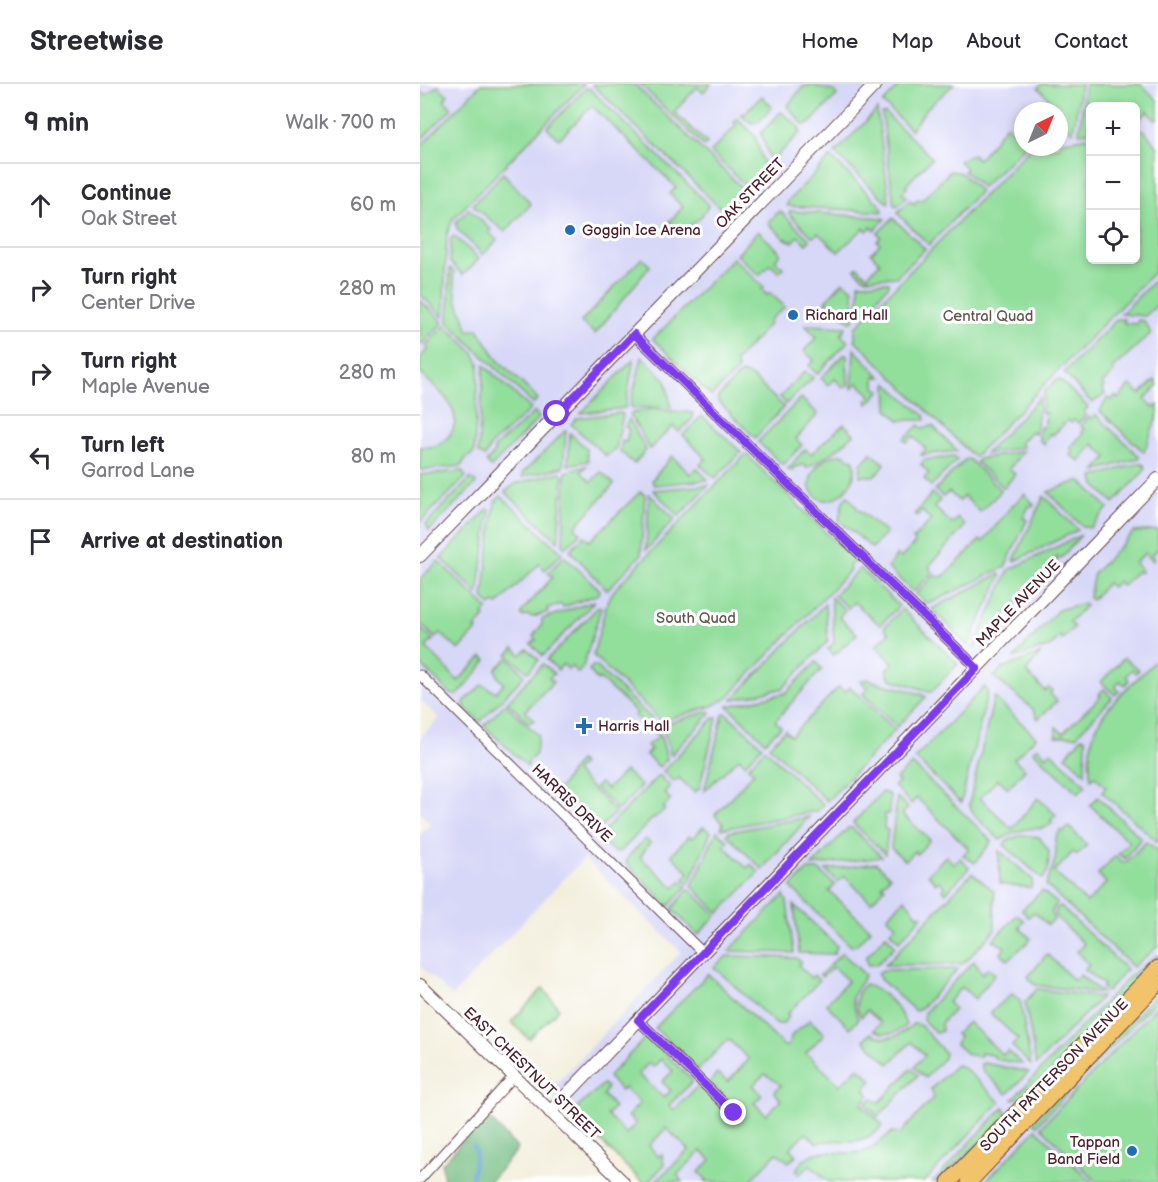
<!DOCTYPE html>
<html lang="en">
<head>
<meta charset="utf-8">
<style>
	:root { --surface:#fff; --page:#f7f7f7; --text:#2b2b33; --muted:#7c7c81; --line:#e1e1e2 }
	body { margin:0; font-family:"Balsamiq Sans",sans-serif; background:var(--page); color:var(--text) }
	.controls { position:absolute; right:18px; top:18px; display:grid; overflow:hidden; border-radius:9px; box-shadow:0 3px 9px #0003 }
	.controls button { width:54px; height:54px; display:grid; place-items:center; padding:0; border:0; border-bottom:2px solid var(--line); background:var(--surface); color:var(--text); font:30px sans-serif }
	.compass { position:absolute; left:594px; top:18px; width:54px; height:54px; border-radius:50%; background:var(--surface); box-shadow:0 3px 9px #0003; rotate:43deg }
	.stop { position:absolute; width:18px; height:18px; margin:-14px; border:4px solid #7c3aed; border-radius:50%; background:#fff }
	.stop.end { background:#7c3aed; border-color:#fff; box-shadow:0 2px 6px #0008 }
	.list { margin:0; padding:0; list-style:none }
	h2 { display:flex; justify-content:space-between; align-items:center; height:78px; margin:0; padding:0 24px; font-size:26px }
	h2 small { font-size:20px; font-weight:400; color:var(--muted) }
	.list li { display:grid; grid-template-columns:39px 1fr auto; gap:18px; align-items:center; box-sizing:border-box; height:84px; padding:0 24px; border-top:2px solid var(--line) }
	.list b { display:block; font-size:22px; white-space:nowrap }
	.list p { margin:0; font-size:20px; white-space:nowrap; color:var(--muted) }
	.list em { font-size:20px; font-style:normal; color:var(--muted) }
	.icon { flex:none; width:33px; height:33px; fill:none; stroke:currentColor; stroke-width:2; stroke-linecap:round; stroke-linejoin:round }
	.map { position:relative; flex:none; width:738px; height:1098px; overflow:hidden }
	header { display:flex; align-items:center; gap:36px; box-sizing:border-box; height:84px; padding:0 30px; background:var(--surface); border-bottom:2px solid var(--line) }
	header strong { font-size:28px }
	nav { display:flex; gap:33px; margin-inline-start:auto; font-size:21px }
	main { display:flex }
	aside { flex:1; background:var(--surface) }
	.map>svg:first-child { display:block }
	.built { fill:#d7d7f8; fill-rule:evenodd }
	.green { fill:#92de9b; stroke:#6e7e63; stroke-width:1.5; fill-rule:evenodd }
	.forest { fill:#75bd83; stroke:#606e57; stroke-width:1.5 }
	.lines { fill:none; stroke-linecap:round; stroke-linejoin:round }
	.stream { stroke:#629ed2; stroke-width:4 }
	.minor-casing { stroke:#633e46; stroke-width:11 }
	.tertiary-casing { stroke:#633e46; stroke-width:14 }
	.trunk-casing { stroke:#633e46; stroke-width:17 }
	.minor { stroke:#fff; stroke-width:9 }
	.tertiary { stroke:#fff; stroke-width:12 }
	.trunk { stroke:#f1c36a; stroke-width:15 }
	.route { stroke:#7c3aed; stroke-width:8 }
	.poi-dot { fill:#1f6fb2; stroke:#fff; stroke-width:2 }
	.labels { text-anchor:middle; stroke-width:6; stroke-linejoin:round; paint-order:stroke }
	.street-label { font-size:15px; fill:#4a1f2b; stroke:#fff }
	.poi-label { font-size:15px; fill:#4a1f2b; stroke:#fff; text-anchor:start }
	.park-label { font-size:15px; fill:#60584d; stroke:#fff }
</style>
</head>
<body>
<header>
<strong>Streetwise</strong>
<nav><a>Home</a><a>Map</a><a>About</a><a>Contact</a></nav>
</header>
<main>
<aside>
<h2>9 min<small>Walk · 700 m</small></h2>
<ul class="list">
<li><svg class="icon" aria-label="ahead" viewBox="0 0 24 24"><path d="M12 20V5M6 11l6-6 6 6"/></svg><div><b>Continue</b><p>Oak Street</p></div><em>60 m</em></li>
<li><svg class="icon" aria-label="right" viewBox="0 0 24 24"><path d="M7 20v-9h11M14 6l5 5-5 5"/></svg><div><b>Turn right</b><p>Center Drive</p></div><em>280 m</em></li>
<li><svg class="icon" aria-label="right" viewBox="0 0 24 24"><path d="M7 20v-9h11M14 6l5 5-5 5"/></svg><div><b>Turn right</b><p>Maple Avenue</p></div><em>280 m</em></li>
<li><svg class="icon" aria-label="left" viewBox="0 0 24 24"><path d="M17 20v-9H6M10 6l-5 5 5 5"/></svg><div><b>Turn left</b><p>Garrod Lane</p></div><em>80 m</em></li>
<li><svg class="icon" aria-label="arrive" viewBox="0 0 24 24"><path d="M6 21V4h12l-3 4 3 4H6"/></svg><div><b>Arrive at destination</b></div></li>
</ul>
</aside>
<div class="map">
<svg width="738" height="1098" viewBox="0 0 738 1098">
	<rect width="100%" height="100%" fill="#fff"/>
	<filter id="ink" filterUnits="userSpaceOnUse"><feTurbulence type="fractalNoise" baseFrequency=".0167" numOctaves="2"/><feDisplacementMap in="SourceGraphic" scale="12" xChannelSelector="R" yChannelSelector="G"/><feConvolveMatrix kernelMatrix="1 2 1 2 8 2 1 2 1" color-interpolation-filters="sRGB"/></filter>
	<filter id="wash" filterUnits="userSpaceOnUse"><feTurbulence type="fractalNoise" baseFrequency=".008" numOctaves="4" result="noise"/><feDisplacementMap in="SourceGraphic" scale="24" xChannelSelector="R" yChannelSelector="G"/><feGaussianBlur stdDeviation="1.35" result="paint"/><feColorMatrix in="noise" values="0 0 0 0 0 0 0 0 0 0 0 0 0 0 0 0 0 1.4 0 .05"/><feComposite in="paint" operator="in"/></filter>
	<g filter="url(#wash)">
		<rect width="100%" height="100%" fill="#f3eedc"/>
		<path class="built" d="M0 0H738V1098H224L129 1007 261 868 164 774 32 912 0 882V751L11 740 0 729V654L19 634 0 616ZM670 22H716V176H670ZM603 27H639V63H603Z"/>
		<g class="green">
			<polygon points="61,0 164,0 33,135 27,150 23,233 0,210 0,63"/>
			<polygon points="172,0 214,0 324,106 303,127"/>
			<polygon points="220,0 291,0 283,8 277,3 254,28 287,59 284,62"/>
			<polygon points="481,0 534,0 506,25 491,46 463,19"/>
			<polygon points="622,0 661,0 653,48 639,36 641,31 636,26 638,23 618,4"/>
			<polygon points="665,0 721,0 738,17 738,35 735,36 728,27 716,40 716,22 670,22 670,48 659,49"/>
			<polygon points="391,1 416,8 417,11 389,40 384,41 367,22 383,3"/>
			<polygon points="18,2 28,11 24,16 32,24 0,57 0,7 5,11"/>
			<polygon points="166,4 170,5 289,121 280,134 260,149 249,138 263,123 250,110 256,103 172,22 139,55 127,44"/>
			<polygon points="342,12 352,23 338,38 331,39 321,30 324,30"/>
			<polygon points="457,26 469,117 468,119 415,69"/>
			<polygon points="361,28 380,43 378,45 381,48 351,78 341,49"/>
			<polygon points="465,29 512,74 485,102 487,104 482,109 487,113 477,122 474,121 462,30"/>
			<polygon points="317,34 335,52 345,84 327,103 291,68 316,41 314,38"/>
			<polygon points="586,41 603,58 604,63 562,103 544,87 546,84 539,77 553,70 557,75 561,73"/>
			<polygon points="716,45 724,46 738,64 738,164 734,188 554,373 435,256 435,244 611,63 639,63 639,58 670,53 670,176 716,176"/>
			<polygon points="411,73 462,123 463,128 367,122 368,117"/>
			<polygon points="530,87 541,89 560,107 509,161 477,129 490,116 494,120 498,115 501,117"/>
			<polygon points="83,89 111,120 85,148 53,121"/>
			<polygon points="49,125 71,146 69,149 77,156 63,171 37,145 36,138"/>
			<polygon points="360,127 390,156 386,160 378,152 373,158 364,154 349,140 348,138"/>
			<polygon points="370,127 463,134 465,135 455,146 451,143 447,147 444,144 418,168 398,149 393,153 369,130"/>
			<polygon points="473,134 505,165 476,193 444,194 435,185 438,183 447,192 460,179 451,169 460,160 457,157 461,153 458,149"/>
			<polygon points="338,147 361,169 355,176 363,184 359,188 351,180 339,191 317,171"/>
			<polygon points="34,152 59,175 43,191 30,178 31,154"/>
			<polygon points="222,174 230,182 175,250 161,238"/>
			<polygon points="313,174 344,203 342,206 347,211 350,209 365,223 348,237 350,239 315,278 318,286 291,312 233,255"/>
			<polygon points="30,184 35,189 33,191 37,216 49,247 58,245 77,275 118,315 113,320 28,238"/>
			<polygon points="736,195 738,220 725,232 701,230"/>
			<polygon points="423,198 433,205 434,235 431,238 405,217"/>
			<polygon points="469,198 469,201 444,228 439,229 439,199"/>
			<polygon points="0,216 23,238 2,260 0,258"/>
			<polygon points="697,235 704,235 704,239 717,240 718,236 724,237 731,249 692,285 694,288 682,300 684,302 682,305 685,310 672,319 644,289"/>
			<path d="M25 241 53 268 59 279 54 369 46 374 41 382 0 386V363C17 365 31 356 35 339 36 317 14 303 0 289V274L8 265 5 262Z"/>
			<polygon points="385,241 426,243 421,251 428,258 397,290 389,282 394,276 384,267 397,253"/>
			<polygon points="434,265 461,293 455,293 455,304 461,306 448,320 446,317 451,311 438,299 432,304"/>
			<polygon points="425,270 427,271 428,301 424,304 415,295 408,301 401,294"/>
			<polygon points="222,273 246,296 251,323 213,324 210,322"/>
			<polygon points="214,275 205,324 161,329"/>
			<polygon points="64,281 111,325 71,361 65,373 58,369"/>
			<polygon points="385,287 393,294 366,320 360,313"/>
			<polygon points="321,289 332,293 364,323 335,354 298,317 298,313"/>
			<polygon points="636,296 640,296 668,323 664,328 666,331 658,339 654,336 651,339 648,336 633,351 630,349 624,360 619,356 620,343 624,343 626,329 622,329 624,308"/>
			<polygon points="735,296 738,301 725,315 734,324 738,321 738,330 724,368 680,327 688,313 692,316 695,312 698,315 710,301 720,310"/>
			<polygon points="467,299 505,332 505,336 479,336 468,325"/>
			<polygon points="620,313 616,350 611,347 600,359 603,363 565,370"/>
			<polygon points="381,314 398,330 376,355 382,361 363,381 338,358"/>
			<polygon points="232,325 273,329 273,334 259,348 253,342 230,365 210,330"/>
			<polygon points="115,328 119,334 71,383 66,378 73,371 75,363"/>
			<polygon points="201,329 203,331 196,364 186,372 151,340 157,334"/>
			<polygon points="676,331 719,372 719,374 675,387 687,373 673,360 660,377 650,371 653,367 650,364 663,350 661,348 664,345 660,342 669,333 672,335"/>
			<polygon points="282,332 321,368 295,394 280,381 286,375 263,351"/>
			<polygon points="209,335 226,366 214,380 200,367 202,357 206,358 209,345 205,343"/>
			<path d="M424 340 434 350C421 364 404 374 386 384L385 380 372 384 373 387 367 386 385 365 391 370Z"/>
			<polygon points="499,341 501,344 513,342 537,367 501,371 506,365 493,352 487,358 484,355"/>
			<polygon points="146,346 143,383 102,393 102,390"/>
			<polygon points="150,349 166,364 168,377 148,381"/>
			<polygon points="603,367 589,385 595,390 584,404 556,378 559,375"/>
			<polygon points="451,369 465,380 454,392 440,392 441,380"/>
			<polygon points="326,370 435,477 429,482 430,486 306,615 292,622 241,637 173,571 188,515 196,504"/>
			<path d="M422 370 434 377C441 404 403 433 390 404 389 385 403 372 422 370Z"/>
			<polygon points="252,372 270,390 277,384 288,396 234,401 232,396"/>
			<polygon points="534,373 537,376 511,402 504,395 509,389 501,381 504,376"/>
			<polygon points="549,375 581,407 560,428 544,412 539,417 529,408 523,413 515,406 545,376"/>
			<polygon points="720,379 724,381 725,386 694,419 675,401 673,393"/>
			<polygon points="166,382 161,388 171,398 181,388 194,400 155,443 161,449 145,463 143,460 146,388"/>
			<polygon points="42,387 46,393 0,438 0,391"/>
			<polygon points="140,388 143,391 138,457 85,408 95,400"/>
			<polygon points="51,394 56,399 9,447 6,440"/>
			<polygon points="660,396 688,424 670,444 662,442 628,408"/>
			<polygon points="289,401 259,432 233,406"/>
			<polygon points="220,408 225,411 221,471 187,506 150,466 164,452 170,457"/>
			<polygon points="512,409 520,416 514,423 532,440 538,434 545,442 511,480 509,484 513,488 493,508 468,484 477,471 481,474 495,459 493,455 511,436 502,427 497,432 495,430"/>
			<polygon points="229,410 255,435 226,466"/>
			<polygon points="605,410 614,421 613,423 609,422 603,434 607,436 585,483 513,518 506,519 496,510 515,491 518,493 524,492 560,456 563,458 591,423"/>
			<polygon points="81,412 142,469 125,486 119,480 77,521 74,519 71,522 63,514 75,418"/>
			<polygon points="428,412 438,425 466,449 452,464 419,436 423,417"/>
			<polygon points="624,412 658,446 595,477 594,476"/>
			<polygon points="68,425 70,426 58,510 21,474"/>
			<polygon points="738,446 738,465 732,471 735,474 733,477 725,469 715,479 722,487 720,489 717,487 702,502 698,497 692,503 687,499 672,516 669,514 674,489 714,448"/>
			<polygon points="661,451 641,474 637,472 636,474 638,476 554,564 589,486"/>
			<polygon points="144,472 180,506 179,510 143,523 141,520 127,524 128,528 113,533 107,531 103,533 101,531 103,526 133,493 128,489"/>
			<polygon points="18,477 68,525 63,530 65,533 55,544 57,546 39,566 20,549 15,554 0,539 0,495"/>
			<polygon points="440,484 479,522 460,541 434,518 428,524 414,511"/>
			<polygon points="579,490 581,492 548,562 512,525"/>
			<polygon points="411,513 425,526 419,533 437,550 414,571 408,565 414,559"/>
			<polygon points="175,517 123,572 111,560 116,556 113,552 122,541 122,535"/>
			<polygon points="664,519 666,522 649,538 654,543 643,555 640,552 631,562 594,574 638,526"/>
			<polygon points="405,520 408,557 363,604 312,616"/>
			<polygon points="179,522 181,524 163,583 158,589 151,582 148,585 143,580 138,586 127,576"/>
			<polygon points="482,525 538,580 511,608 471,595 467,590 467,584 473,579 456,562 469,549 464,544"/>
			<polygon points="0,544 13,556 6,563 38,597 62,573 67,576 38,611 30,610 0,580"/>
			<polygon points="94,564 101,571 107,565 119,576 108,588 88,571"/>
			<polygon points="620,570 606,588 625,607 629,604 632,607 630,610 637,617 618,635 613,625 574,593 581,585"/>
			<polygon points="88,574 105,591 60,638 45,624 44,618 62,601 76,608 84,599 78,593 76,585"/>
			<polygon points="704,574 719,586 716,589 712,585 706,592 709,596 705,601 700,597 695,603 699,607 695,611 681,598"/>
			<path d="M738 574V758L682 708 686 703 675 692 671 695C661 634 700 614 738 574Z"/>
			<polygon points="396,578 402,585 355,637 361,643 345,658 308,622 366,609"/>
			<polygon points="123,580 134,590 129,594 133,598 105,627 114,636 109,639 87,618"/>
			<polygon points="173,582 176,582 232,635 227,642 214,632 217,629 180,595 178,597 169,586"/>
			<path d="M448 595C466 604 489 603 506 613L477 643 443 610 448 604 441 597Z"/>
			<polygon points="419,603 425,608 430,603 475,646 407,717 349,662 365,646 371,652"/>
			<polygon points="564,603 568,607 541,719 495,674"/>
			<polygon points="684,605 692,614 656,652 636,652 636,643 643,649 681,612 679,610"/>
			<path d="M574 613 616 653 594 675 605 685 588 704 578 695 560 714 592 745 618 714 636 731 630 737 633 739C622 748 617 743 607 745 599 747 588 751 580 756L555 732 549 721Z"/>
			<polygon points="85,620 118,651 116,670 108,677 108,683 64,642"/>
			<polygon points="289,627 291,629 251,671 242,641"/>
			<polygon points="306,629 342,662 325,680 319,674 284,707 303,631"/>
			<polygon points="294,634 297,634 279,705 274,708 259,694 254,698 243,687"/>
			<polygon points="235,645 240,650 247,675 239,683 226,671 231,665 227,661 239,653 233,647"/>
			<polygon points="662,653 666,655 665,689 646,672"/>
			<polygon points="617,663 626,672 631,668 666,701 658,709 613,667"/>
			<polygon points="345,665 403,721 397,727 301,745 303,740 295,731 334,688 328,683"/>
			<path d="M159 677 162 680 155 688 196 728 181 743H175L171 746 133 710 134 705H138C146 697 150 687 159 677Z"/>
			<polygon points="492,680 572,757 555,779 543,771 549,765 497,714 491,720 474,702 479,698 476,695"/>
			<polygon points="205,687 221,702 198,726 175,704 180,699 187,705"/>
			<polygon points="239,691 250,702 244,709 251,716 243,724 245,726 231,736 201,767 194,768 178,753"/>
			<polygon points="462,708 470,711 469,730 465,730 464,745 468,746 465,770 433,739"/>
			<polygon points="477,713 488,724 482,730 510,756 497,770 494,767 485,777 471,764"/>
			<polygon points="678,713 721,754 705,774 698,770 709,758 670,721"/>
			<polygon points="389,733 342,785 307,751 309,748"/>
			<polygon points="283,743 291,748 269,799 264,795 269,788 251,771 269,752 273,754"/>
			<path d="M649 743 667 761 657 771 653 768 634 788 667 819 686 799 678 790 695 772 703 778 707 777 726 758 738 766V862L713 883 626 801C630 791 636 778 636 768 636 760 633 756 641 746L643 748Z"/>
			<polygon points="428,744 432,744 462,773 392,782"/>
			<polygon points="297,747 308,757 304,762 327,784 331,780 339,788 299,829 272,802"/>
			<polygon points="602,751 619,753 629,767 628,786 623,795 584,761 586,757"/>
			<polygon points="225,755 230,759 220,773 255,804 261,797 267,802 249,822 206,779 209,772"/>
			<polygon points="579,766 613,796 611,804 580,800"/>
			<polygon points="526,772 534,780 540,774 549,784 526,809 523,806 525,803 519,797 516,800 508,790"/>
			<polygon points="456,779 470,792 462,801 465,804 451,818 424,792 418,798 406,786"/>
			<polygon points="388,786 399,786 415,801 409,807 451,846 436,861 431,862 371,803"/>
			<polygon points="552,789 574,807 575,846 546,877 541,880 465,881"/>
			<polygon points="269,805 297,831 278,851 252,825"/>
			<polygon points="622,807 637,819 632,827 634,836 628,841 614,828 608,833 602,826"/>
			<polygon points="364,811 367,818 374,869 309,867"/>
			<polygon points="485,815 498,832 500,830 503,832 479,857 470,848 476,841 467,833"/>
			<polygon points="374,821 417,862 414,870 379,869"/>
			<polygon points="640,822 706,885 687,908 682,904 684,901 665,886 669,881 657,868 664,860 636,833 636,826"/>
			<polygon points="597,831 604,837 599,843 611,855 588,876 581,869 585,863 573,856"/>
			<polygon points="466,851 475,862 457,880 448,881 446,873"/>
			<polygon points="422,869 445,891 432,914 438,936 430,944 406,920 428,897 413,883 402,893 400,891"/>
			<polygon points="627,870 654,896 660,891 682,909 615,901 608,893"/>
			<polygon points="738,871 738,876 607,1013 593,1015 711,891"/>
			<polygon points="307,872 376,874 381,878 378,881 391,894 394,891 399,897 367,930 369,933 362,940 356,940 294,883"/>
			<polygon points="554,877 562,890 568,884 575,890 555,915 542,903 528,918 535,925 521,939 522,947 516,949 503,936 504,929"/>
			<polygon points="538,885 500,925 495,927 460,895 458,889 463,886"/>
			<path d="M288 890 364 962H368L372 951 390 936 404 950 386 969 420 1001 438 983 452 996 444 1005 449 1011 441 1020 463 1041C439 1067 425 1051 397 1059L386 1049 370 1064 377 1071 369 1078 357 1069 329 1098H285L287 1096 279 1088 291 1076 281 1067 257 1091 263 1098H235L269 1066 246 1044 229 1062 239 1073 242 1070 244 1081 228 1098H222L152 1029 183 1000 187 1003 183 1011 194 1023 187 1031 206 1050 216 1040 208 1032 220 1019 204 1004 201 1007 188 993 227 952 273 997 249 1021 254 1026 278 1002 312 1034 319 1027 290 998 297 989 308 998 329 975 308 955 278 986 235 944ZM241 975 253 987 242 998 251 1006 244 1014 218 990 229 979 233 983ZM345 990 361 1001 354 1008 361 1016 346 1031 334 1019 342 1011 333 1001Z"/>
			<path d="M445 900C464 908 479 922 486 941 476 951 466 952 454 946L461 939 447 926 441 933C434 921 435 910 445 900Z"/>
			<polygon points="123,904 139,925 109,955 91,938"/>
			<polygon points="617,905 681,913 616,981 605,918"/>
			<polygon points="738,908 738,914 617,1041 613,1038"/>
			<polygon points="592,910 600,916 611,981 592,962 598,955 570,929"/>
			<polygon points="738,921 738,1098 677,1098 621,1043"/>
			<polygon points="548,938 583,971 588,967 602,980 575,975 575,972 561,969 560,973 547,970 536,960 539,953 536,950"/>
			<path d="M493 940 500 941 525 969 524 974 505 994 494 983 505 971 491 958 469 980 444 956 451 949C467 959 481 952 493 940Z"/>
			<polygon points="564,979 609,988 587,1010 561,985 561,980"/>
			<path d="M536 981 543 983 580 1018 504 1098H409L390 1081 380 1090 376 1086C394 1057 415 1073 441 1068 454 1065 462 1055 473 1048L480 1050 514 1013 511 1005Z"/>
			<polygon points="491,985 498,991 458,1033 446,1020 452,1014 459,1019"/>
			<path d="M584 1023 587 1031C565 1056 540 1074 517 1098H513Z"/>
			<polygon points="616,1045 672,1098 565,1098"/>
		</g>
		<polygon class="forest" points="66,1031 98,1065 69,1098 24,1098 22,1080"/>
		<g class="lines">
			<polyline class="stream" points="51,1098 56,1069 53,1062"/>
		</g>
	</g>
	<g filter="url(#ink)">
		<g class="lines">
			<defs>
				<g id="minor">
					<polyline points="214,250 557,584"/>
					<polyline points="0,591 283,869"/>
					<polyline points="218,936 314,1029"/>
					<polyline points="0,1095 94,992"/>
				</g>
				<g id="tertiary">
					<polyline points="0,472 456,0"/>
					<polyline points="0,901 203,1098"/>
					<polyline points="130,1028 738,395"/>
				</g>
				<g id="trunk">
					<polyline points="529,1098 738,884"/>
					<polyline points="549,1098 738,899"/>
				</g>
			</defs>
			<use href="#minor" class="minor-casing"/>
			<use href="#tertiary" class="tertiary-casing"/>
			<use href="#trunk" class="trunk-casing"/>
			<use href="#minor" class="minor"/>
			<use href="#tertiary" class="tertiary"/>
			<use href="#trunk" class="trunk"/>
		</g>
	</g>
	<g class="lines" filter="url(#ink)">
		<polyline class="route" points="137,330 214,250 557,584 218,936 314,1029"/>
	</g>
	<g class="poi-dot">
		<circle cx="150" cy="146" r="6"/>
		<circle cx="373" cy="231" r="6"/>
		<path d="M161 633h6v6h6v6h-6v6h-6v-6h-6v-6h6z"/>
		<circle cx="712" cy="1067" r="6"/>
	</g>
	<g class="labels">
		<g class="street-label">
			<text transform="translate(330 109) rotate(-46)" y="5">OAK STREET</text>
			<text transform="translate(598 519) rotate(-46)" y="5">MAPLE AVENUE</text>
			<text transform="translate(152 719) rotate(44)" y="5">HARRIS DRIVE</text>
			<text transform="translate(112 989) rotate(44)" y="5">EAST CHESTNUT STREET</text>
			<text transform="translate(634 991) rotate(-46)" y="5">SOUTH PATTERSON AVENUE</text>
		</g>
		<g class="poi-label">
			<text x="162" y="151">Goggin Ice Arena</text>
			<text x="385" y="236">Richard Hall</text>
			<text x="178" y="647">Harris Hall</text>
			<text x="700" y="1063" text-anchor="end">Tappan<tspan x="700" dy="17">Band Field</tspan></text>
		</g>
		<g class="park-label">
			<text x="568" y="237">Central Quad</text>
			<text x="276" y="539">South Quad</text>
		</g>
	</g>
</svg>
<div class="controls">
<button>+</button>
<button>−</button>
<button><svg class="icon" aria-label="locate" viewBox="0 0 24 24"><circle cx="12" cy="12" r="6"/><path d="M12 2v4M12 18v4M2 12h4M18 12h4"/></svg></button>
</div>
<svg class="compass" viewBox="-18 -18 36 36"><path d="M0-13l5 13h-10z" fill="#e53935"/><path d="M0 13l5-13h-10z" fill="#7c7c81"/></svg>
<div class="stop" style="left:137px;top:330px"></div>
<div class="stop end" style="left:314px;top:1029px"></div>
</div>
</main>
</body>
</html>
